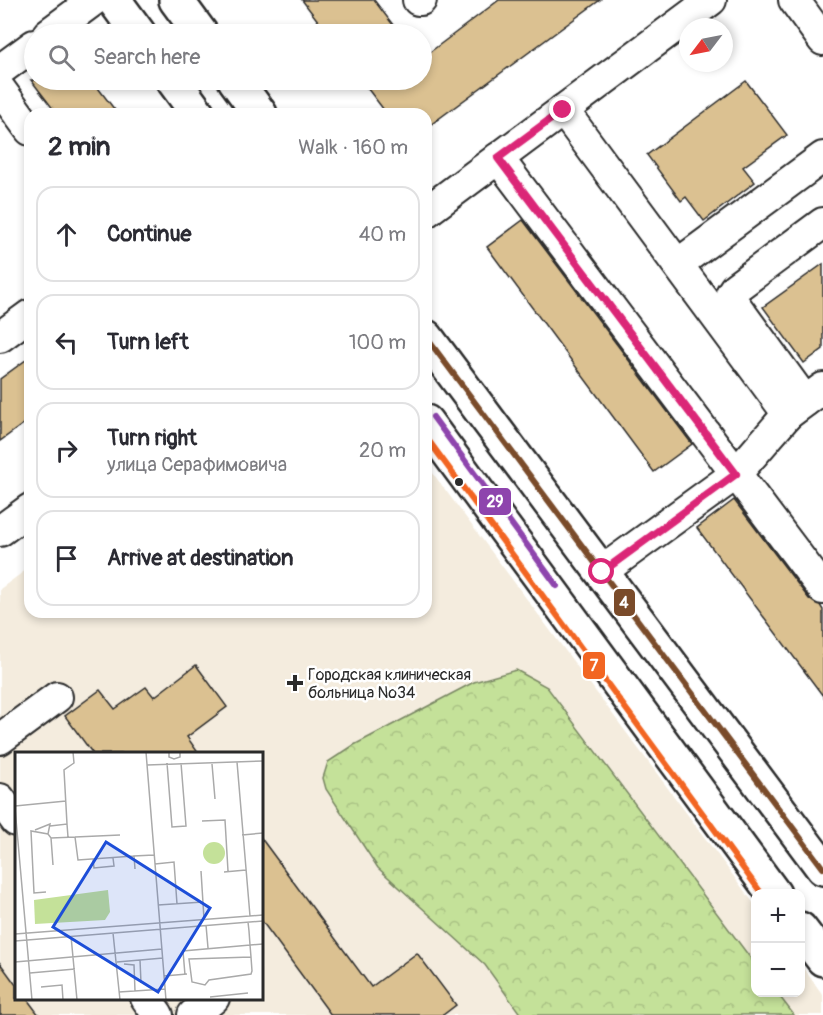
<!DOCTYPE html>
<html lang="en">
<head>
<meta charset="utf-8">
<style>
	:root { --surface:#fff; --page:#f2f2f3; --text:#2b2b33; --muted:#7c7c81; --line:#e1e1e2 }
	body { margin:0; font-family:Pangolin,sans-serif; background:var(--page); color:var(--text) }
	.controls { position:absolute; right:18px; bottom:18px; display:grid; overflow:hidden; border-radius:12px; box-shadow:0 3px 9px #0003 }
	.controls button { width:54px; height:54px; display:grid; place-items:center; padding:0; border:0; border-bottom:2px solid var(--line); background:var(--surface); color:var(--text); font:30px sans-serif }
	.compass { position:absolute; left:679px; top:18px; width:54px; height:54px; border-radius:50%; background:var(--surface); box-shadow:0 3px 9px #0003; rotate:238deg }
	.stop { position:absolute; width:18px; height:18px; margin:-14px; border:4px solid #db2777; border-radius:50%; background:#fff }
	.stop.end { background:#db2777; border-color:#fff; box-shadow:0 2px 6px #0008 }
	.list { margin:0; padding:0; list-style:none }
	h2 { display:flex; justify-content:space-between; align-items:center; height:78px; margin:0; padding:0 24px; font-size:26px }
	h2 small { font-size:20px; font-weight:400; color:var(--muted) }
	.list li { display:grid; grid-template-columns:39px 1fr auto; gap:18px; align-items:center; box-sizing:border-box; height:96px; margin:0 12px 12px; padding:0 12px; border:2px solid var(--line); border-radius:18px }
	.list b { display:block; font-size:22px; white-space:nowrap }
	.list p { margin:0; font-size:20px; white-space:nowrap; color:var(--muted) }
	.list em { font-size:20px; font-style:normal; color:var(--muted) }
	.icon { flex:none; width:33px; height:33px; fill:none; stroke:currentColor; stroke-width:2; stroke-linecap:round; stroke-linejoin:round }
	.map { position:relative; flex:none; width:823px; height:1015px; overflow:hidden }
	.search { position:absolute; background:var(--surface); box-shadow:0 3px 9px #0003; left:24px; top:24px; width:408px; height:66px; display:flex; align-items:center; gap:15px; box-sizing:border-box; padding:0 21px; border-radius:33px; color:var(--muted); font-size:22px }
	.panel { position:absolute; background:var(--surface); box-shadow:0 3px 9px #0003; left:24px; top:108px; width:408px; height:510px; border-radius:18px }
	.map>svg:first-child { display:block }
	.built { fill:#f4ecde; fill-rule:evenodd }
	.forest { fill:url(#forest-crowns); stroke:#788662; stroke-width:1.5 }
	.building { fill:#dbc191; stroke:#2b2b2b; stroke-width:1.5 }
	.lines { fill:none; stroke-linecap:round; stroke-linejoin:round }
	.minor-casing { stroke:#2b2b2b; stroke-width:34 }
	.major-casing { stroke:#2b2b2b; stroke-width:38 }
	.minor { stroke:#fff; stroke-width:30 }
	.major { stroke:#fff; stroke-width:33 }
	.bus-1-casing { stroke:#fff; stroke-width:10 }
	.bus-2-casing { stroke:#fff; stroke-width:10 }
	.bus-3-casing { stroke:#fff; stroke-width:10 }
	.bus-1 { stroke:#7a4b2a; stroke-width:6 }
	.bus-2 { stroke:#f26522; stroke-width:6 }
	.bus-3 { stroke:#8e44ad; stroke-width:6 }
	.route { stroke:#db2777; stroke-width:8 }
	.bus-dot { fill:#2b2b2b; stroke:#fff; stroke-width:2 }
	.labels { text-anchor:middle; stroke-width:5; stroke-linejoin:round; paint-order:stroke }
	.poi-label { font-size:16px; fill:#2b2b2b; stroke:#fff; text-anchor:start }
	.inset-road { fill:none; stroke:#aaa; stroke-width:1.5 }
	.view { fill:#1d4ed8; fill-opacity:0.15; stroke:#1d4ed8; stroke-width:3 }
	.inset-edge { fill:none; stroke:#2b2b2b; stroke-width:3 }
	.line-badge { stroke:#fff; stroke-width:2 }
	.badge-label { font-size:16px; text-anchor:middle; font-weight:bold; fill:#fff }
</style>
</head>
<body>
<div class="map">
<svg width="823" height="1015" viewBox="0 0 823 1015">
	<defs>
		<pattern id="forest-crowns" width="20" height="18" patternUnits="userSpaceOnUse" patternTransform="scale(1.5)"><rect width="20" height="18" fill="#c4e199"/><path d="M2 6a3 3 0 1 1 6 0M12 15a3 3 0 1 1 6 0" fill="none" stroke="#a9c184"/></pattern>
	</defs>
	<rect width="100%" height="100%" fill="#fff"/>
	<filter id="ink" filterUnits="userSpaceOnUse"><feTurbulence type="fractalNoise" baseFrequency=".0167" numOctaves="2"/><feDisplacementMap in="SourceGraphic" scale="12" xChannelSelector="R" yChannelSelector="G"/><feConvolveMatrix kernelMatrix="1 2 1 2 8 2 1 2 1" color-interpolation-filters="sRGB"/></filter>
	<g filter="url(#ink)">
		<path class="built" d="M426 464 755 905 756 992H800L801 965 823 995V1015H0V589L30 567V612H426ZM16 754H261V998H16Z"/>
		<polygon class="forest" points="516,670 547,687 755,964 756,992 777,993 794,1015 521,1015 485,965 378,868 326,789 323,778 328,762 354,745 474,682"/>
		<g class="building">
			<polygon points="302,0 374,0 400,34 328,34"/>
			<polygon points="499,0 600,0 426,128 426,114 387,114 361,80 422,80 422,58"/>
			<polygon points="31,80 92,80 118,114 57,114"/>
			<polygon points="746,81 787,135 743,167 755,182 704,221 686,197 681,201 647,155"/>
			<polygon points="523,220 692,444 654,472 487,247"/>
			<polygon points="823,264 823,349 804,363 763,307"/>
			<polygon points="30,357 30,419 0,441 0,379"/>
			<polygon points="734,500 809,599 820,605 823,610 823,696 697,528"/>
			<polygon points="196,665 227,707 187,737 199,754 93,754 65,716 100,690 115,709 146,687 154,697"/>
			<polygon points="261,838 371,987 417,953 456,1005 443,1015 331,1015 261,920"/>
			<polygon points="0,963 16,985 16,999 27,999 39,1015 0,1015"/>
		</g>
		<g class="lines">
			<defs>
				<g id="minor">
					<polyline points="418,0 421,0"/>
					<polyline points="794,0 823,40"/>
					<polyline points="48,34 94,0"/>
					<polyline points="0,70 34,45"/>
					<polyline points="0,89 30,130"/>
					<polyline points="563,110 788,414"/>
					<polyline points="498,158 823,589"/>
					<polyline points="426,212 711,0"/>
					<polyline points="678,264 823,157"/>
					<polyline points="0,337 30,315"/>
					<polyline points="805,401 733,302 731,294 735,288 823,223"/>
					<polyline points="0,531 30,509"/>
					<polyline points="601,572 736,474 788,414 823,388"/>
					<polyline points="0,739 57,697"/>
					<polyline points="0,799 16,821"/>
					<polyline points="146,998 158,1015"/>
					<polyline points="193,1015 214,998"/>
				</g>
				<g id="major">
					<polyline points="114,0 139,34"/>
					<polyline points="176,0 201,34"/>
					<polyline points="173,80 198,114"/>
					<polyline points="235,80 260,114"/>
					<polyline points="426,337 823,868"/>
					<polyline points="426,422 774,894"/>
					<polyline points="800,929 823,959"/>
				</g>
			</defs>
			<use href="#minor" class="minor-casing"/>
			<use href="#major" class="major-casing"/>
			<use href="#minor" class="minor"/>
			<use href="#major" class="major"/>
			<defs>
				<polyline id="bus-1" points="426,337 823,868"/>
				<polyline id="bus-2" points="426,437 762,894"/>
				<polyline id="bus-3" points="433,417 557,586"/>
			</defs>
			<use href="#bus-1" class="bus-1-casing"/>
			<use href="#bus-2" class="bus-2-casing"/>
			<use href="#bus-3" class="bus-3-casing"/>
			<use href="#bus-1" class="bus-1"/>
			<use href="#bus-2" class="bus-2"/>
			<use href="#bus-3" class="bus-3"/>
		</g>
	</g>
	<g class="lines" filter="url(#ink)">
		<polyline class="route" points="563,110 498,158 736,474 602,572"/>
	</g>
	<g class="bus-dot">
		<circle cx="459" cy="482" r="5"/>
		<path d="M292 674h6v6h6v6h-6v6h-6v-6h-6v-6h6z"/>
	</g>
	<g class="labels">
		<g class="poi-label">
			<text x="308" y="680">Городская клиническая<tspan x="308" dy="18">больница №34</tspan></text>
		</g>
	</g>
	<g transform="translate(15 752)">
		<rect width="248" height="248" fill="#fff"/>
		<path d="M93 138 95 160 90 168 20 172 19 148Z" fill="#c4e199"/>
		<path d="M188 101a11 11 0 1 1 22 0a11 11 0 1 1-22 0Z" fill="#c4e199"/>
		<path class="inset-road" d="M131 0 151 248M154 0V5L159 7 165 5V0M222 10 235 164M152 11 157 75 171 74 166 11M197 12 200 47M132 13 248 9M0 54 51 49M0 56 17 248M187 69 210 68 213 119M52 72 49 18 59 11 58 0M35 74 52 72 53 85M20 78 35 72 33 82M227 83 248 81M60 85 105 83M36 86 38 113M78 107 79 116 99 114 98 106M140 112 159 110 162 152M120 117 119 104 139 103M186 119 189 167M209 120 231 118M31 140 19 141 16 79 33 82 36 86 60 85 63 108 119 104M143 153 188 150M233 170 234 179 235 193 236 205 237 219 236 222 194 228 190 233 177 230 174 207 236 205M191 173 193 196M98 181 105 248M0 182 248 163M56 184 62 248M0 189 248 169M125 208 126 231M0 210 147 197M102 210 148 206M109 212 119 213 120 239M15 221 60 217M170 223 168 199 248 192M149 224 172 222M26 235 47 233 48 248M104 240 150 237M195 245 233 241"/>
		<path class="view" d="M91 90 195 156 143 240 38 175Z"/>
		<rect width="248" height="248" class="inset-edge"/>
	</g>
	<g class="line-badge">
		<rect x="478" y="487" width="34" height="29" rx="6" fill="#8e44ad"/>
		<rect x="613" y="588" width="23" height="29" rx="6" fill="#7a4b2a"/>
		<rect x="582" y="651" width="24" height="29" rx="6" fill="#f26522"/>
	</g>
	<g class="badge-label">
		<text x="495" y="507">29</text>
		<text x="624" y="608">4</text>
		<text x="594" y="671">7</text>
	</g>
</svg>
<div class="controls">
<button>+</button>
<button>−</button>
</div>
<svg class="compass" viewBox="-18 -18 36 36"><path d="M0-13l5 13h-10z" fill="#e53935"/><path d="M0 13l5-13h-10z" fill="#7c7c81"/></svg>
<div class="stop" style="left:602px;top:572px"></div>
<div class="stop end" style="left:563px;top:110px"></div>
<div class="search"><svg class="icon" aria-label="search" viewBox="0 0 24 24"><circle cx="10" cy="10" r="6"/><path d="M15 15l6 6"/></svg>Search here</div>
<section class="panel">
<h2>2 min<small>Walk · 160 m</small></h2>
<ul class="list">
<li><svg class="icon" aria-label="ahead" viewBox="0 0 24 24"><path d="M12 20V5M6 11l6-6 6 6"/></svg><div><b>Continue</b></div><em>40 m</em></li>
<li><svg class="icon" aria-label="left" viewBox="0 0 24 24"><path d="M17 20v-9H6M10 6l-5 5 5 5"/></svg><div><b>Turn left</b></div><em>100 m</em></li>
<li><svg class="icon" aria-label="right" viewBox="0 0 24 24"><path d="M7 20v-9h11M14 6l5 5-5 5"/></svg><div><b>Turn right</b><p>улица Серафимовича</p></div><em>20 m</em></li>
<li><svg class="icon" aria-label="arrive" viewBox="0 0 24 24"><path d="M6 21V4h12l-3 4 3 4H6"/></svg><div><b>Arrive at destination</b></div></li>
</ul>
</section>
</div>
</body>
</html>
